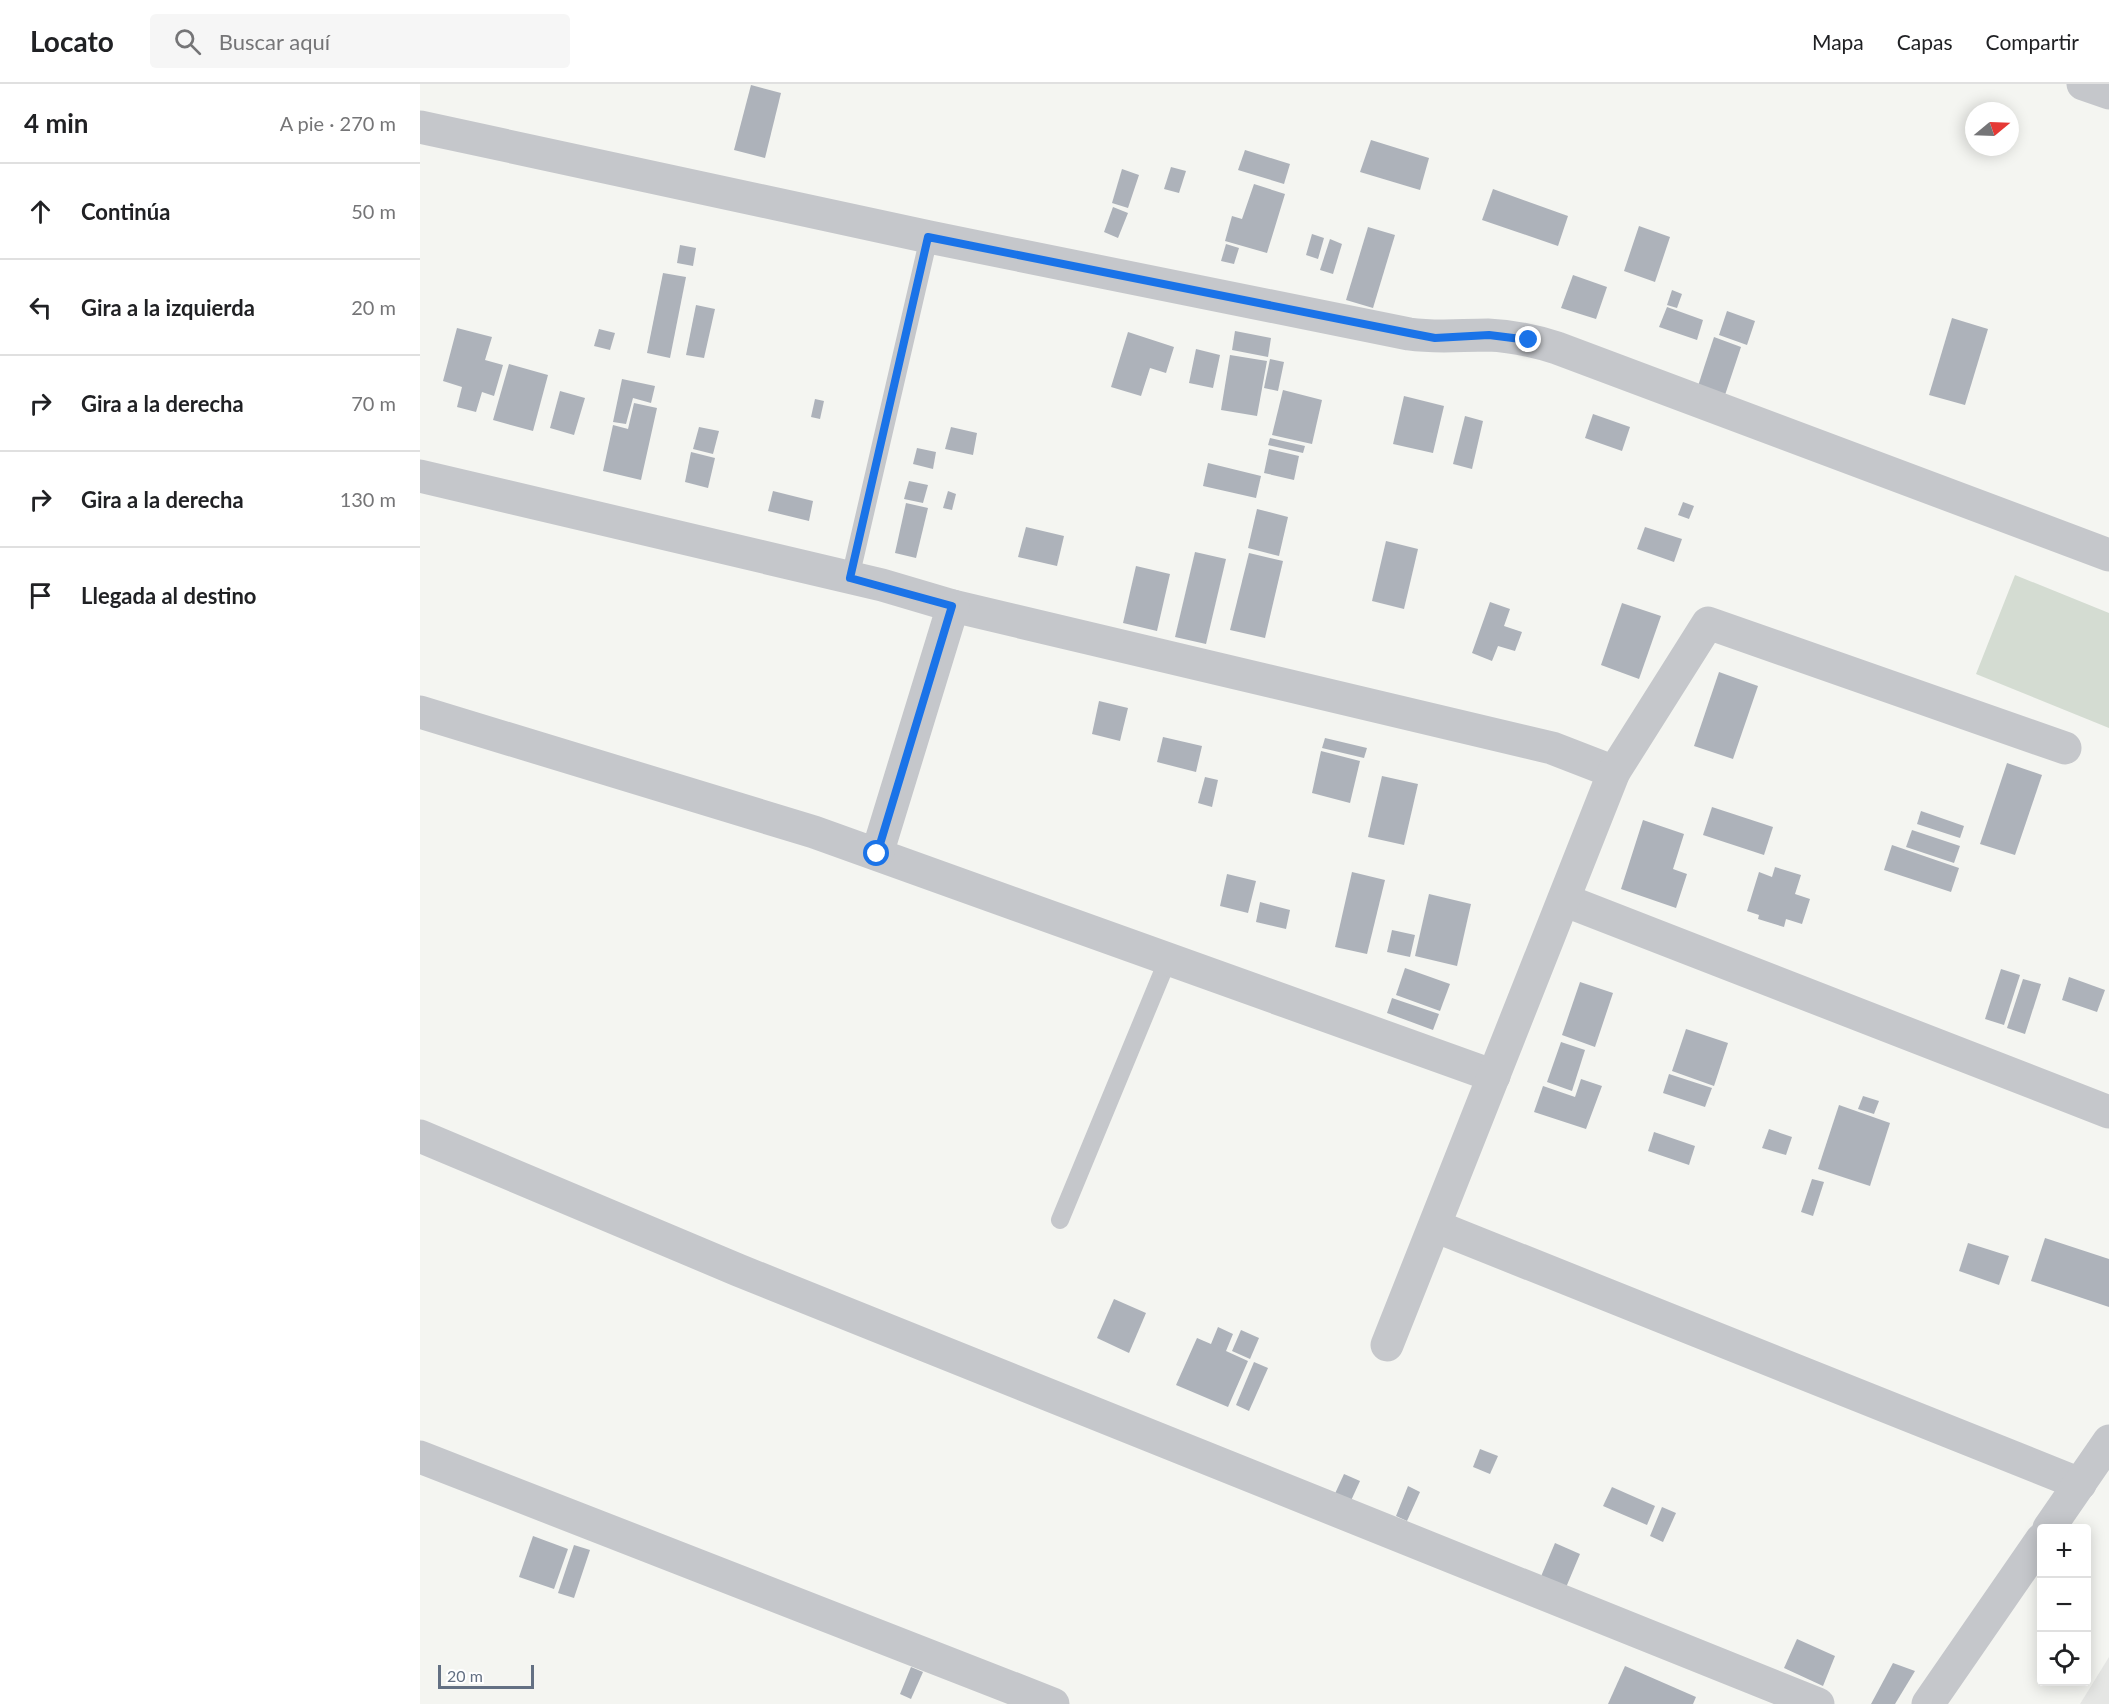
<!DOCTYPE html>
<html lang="es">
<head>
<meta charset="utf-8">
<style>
	:root { --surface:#fff; --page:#f6f6f6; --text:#202124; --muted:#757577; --line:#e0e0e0 }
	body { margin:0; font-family:Lato,sans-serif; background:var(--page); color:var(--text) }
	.controls { position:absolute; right:18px; bottom:18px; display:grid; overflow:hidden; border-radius:6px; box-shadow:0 3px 15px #0003 }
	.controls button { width:54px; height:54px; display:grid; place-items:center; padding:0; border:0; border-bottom:2px solid var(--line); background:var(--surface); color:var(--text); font:30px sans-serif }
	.compass { position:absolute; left:1545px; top:18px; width:54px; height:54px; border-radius:50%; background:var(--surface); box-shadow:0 3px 15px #0003; rotate:71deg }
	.scale { position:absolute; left:18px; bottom:15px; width:96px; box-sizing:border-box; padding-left:6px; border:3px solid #637083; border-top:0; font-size:16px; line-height:21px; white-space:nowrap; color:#637083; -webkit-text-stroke:4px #fff; paint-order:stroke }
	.stop { position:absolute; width:18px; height:18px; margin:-14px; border:4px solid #1a73e8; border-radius:50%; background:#fff }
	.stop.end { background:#1a73e8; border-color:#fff; box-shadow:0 2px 6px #0008 }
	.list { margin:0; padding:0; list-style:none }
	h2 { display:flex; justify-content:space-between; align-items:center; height:78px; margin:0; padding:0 24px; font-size:26px }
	h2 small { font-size:20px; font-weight:400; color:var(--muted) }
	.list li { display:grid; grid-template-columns:39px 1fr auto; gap:18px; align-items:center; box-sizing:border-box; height:96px; padding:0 24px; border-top:2px solid var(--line) }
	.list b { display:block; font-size:22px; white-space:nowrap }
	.list em { font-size:20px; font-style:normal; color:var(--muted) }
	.icon { flex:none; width:33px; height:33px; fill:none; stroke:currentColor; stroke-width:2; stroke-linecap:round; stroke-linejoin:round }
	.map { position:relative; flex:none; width:1689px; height:1620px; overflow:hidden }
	header { display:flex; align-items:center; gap:36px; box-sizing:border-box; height:84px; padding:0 30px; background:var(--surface); border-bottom:2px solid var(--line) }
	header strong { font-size:28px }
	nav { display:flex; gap:33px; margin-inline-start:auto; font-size:21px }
	.search { width:420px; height:54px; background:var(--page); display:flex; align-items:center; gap:15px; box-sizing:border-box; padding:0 21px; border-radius:6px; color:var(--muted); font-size:22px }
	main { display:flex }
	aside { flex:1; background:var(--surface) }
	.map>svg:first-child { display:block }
	.built { fill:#e5e6e4 }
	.green { fill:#d4dcd2 }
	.building { fill:#adb2ba }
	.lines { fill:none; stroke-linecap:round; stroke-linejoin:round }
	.service { stroke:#c5c7cb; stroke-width:18 }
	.minor { stroke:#c5c7cb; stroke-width:33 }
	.tertiary { stroke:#c5c7cb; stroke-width:33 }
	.route { stroke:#1a73e8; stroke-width:8 }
</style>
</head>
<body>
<header>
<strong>Locato</strong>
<div class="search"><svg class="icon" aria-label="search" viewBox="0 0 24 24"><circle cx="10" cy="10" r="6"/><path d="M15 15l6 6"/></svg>Buscar aquí</div>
<nav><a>Mapa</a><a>Capas</a><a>Compartir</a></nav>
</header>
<main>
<aside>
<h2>4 min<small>A pie · 270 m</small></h2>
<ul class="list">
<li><svg class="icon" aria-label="ahead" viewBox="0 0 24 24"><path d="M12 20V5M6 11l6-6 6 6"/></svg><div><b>Continúa</b></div><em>50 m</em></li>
<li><svg class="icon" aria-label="left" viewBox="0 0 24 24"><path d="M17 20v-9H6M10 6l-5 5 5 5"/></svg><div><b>Gira a la izquierda</b></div><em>20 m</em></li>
<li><svg class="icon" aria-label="right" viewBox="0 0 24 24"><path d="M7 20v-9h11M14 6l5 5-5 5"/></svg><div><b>Gira a la derecha</b></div><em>70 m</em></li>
<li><svg class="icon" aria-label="right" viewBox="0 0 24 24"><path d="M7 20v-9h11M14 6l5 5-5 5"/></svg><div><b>Gira a la derecha</b></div><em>130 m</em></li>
<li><svg class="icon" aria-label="arrive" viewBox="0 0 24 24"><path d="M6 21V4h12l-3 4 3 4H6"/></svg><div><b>Llegada al destino</b></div></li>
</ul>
</aside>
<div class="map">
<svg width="1689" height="1620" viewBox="0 0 1689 1620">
	<rect width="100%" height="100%" fill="#f4f5f1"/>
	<polygon class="built" points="1689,1573 1689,1620 1660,1620"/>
	<polygon class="green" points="1595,491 1689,529 1689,644 1556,590"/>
	<g class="building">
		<polygon points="331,1 361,9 345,74 314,66"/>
		<polygon points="951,56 1009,74 1000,106 940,88"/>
		<polygon points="825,66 870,80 864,100 818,86"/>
		<polygon points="751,83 766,87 759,109 744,105"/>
		<polygon points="702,85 719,91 708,124 692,119"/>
		<polygon points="834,100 865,110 847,169 805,157 812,132 822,135"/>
		<polygon points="1073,105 1148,132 1138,162 1062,136"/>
		<polygon points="693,123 708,129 698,154 684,148"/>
		<polygon points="1219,142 1250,153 1235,198 1204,187"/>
		<polygon points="948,143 975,151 953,224 926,216"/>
		<polygon points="892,150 904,154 898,175 886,171"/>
		<polygon points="910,155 922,160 913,190 900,186"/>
		<polygon points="806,160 819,164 814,180 801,177"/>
		<polygon points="260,161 276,164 273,182 257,179"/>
		<polygon points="243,189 266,193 250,274 227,269"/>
		<polygon points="1153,191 1187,203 1176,235 1141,224"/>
		<polygon points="1252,206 1262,210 1257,224 1247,221"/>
		<polygon points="276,221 295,225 284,274 266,271"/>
		<polygon points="1247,223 1283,236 1277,256 1239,243"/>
		<polygon points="1307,227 1335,237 1327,261 1299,251"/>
		<polygon points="1532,234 1568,245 1545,321 1509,311"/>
		<polygon points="37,244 72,253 65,276 83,281 74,312 62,308 56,328 37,323 42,303 23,297"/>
		<polygon points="179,245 195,249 190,266 174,262"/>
		<polygon points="815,247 851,254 848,273 812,266"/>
		<polygon points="708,248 754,263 746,289 730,284 721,312 691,303"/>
		<polygon points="1294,253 1321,263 1305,311 1278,302"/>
		<polygon points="776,265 800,271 793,304 769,299"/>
		<polygon points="810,271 847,277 837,332 801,326"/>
		<polygon points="850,275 864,278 858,307 844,304"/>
		<polygon points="89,280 128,291 113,347 73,336"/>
		<polygon points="202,295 235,302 231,319 213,314 206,340 193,338"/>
		<polygon points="863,306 902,316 892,360 852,351"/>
		<polygon points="140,307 165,314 154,351 130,344"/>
		<polygon points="984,312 1024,322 1013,369 973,360"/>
		<polygon points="395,315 404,317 400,335 391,333"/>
		<polygon points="214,319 237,324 221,396 183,387 193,341 208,345"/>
		<polygon points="1173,330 1210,343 1202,367 1165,354"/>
		<polygon points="1045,332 1063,337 1052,385 1033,380"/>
		<polygon points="279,343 299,347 293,370 273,365"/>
		<polygon points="531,343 557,349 553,371 525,365"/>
		<polygon points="850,354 885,362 883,369 848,361"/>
		<polygon points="497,364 516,368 513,385 493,380"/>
		<polygon points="849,365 879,372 874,396 844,389"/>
		<polygon points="271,368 295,374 288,404 265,398"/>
		<polygon points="788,379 841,392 836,414 783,402"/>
		<polygon points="489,397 508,401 503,419 484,415"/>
		<polygon points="353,407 393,417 389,437 348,427"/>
		<polygon points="528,407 536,410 532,426 523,424"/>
		<polygon points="1263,418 1274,422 1269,435 1258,431"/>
		<polygon points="486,419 508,424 496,474 475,469"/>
		<polygon points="837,425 868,433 859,472 828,464"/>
		<polygon points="606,443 644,452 637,482 598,473"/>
		<polygon points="1225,443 1262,455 1254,478 1217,465"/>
		<polygon points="966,457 998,465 984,525 952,517"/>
		<polygon points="775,468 806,475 786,560 755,553"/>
		<polygon points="829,469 863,477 845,554 810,546"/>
		<polygon points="716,482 750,490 737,547 703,539"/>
		<polygon points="1070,518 1090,525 1084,542 1102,548 1095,567 1078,562 1072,577 1052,569"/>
		<polygon points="1202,519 1241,532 1219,595 1181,581"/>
		<polygon points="1299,588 1338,602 1313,675 1274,662"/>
		<polygon points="679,617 708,624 700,657 672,650"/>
		<polygon points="743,653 782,662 776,688 737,678"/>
		<polygon points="905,654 947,664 944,674 902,664"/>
		<polygon points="901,667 940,677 930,719 892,709"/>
		<polygon points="1587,679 1622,691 1595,771 1560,760"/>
		<polygon points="962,692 998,700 984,761 948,753"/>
		<polygon points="785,693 798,696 792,723 778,719"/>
		<polygon points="1292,723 1353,743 1344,771 1283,751"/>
		<polygon points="1501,727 1544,742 1540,754 1497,740"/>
		<polygon points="1223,736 1264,750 1253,785 1267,790 1256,824 1201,805"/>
		<polygon points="1492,746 1540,762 1534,779 1486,763"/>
		<polygon points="1472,761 1539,784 1531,808 1464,786"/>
		<polygon points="1355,783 1381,791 1375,810 1390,815 1382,840 1366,835 1364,843 1338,835 1339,831 1327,827 1339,788 1352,793"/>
		<polygon points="932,788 965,796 947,870 915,863"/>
		<polygon points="807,790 836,797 828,829 800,822"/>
		<polygon points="1009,810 1051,820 1037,882 995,872"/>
		<polygon points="840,818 870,826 866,845 836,838"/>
		<polygon points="972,846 995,851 990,873 967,868"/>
		<polygon points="985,884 1030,900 1020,927 976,911"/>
		<polygon points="1581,885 1600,891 1584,941 1565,935"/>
		<polygon points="1649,893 1685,906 1677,928 1642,916"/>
		<polygon points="1603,895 1621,900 1605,950 1587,944"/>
		<polygon points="1160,898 1193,909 1175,963 1142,951"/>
		<polygon points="972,914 1019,930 1013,946 967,929"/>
		<polygon points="1266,945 1308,959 1294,1002 1252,987"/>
		<polygon points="1141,958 1165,966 1152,1007 1127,998"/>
		<polygon points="1249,990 1292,1004 1285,1023 1243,1009"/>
		<polygon points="1161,995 1182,1002 1166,1045 1114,1028 1123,1002 1155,1013"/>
		<polygon points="1443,1012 1459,1017 1454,1030 1438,1025"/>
		<polygon points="1419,1021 1470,1039 1450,1102 1398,1085"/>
		<polygon points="1349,1045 1372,1053 1366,1071 1342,1064"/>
		<polygon points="1234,1048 1275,1062 1269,1081 1228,1067"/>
		<polygon points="1392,1095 1404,1098 1393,1132 1381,1128"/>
		<polygon points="1625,1154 1689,1175 1689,1223 1611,1197"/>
		<polygon points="1548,1159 1589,1172 1579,1201 1539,1187"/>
		<polygon points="694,1215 726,1229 709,1269 677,1254"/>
		<polygon points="798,1243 813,1250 806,1267 828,1277 808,1323 756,1301 777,1254 791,1260"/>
		<polygon points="821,1246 839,1254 830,1275 812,1267"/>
		<polygon points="834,1278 848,1284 829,1327 816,1321"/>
		<polygon points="1060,1365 1078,1372 1070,1390 1053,1383"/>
		<polygon points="924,1390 940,1397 929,1421 913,1414"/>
		<polygon points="988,1402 1000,1408 987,1437 976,1432"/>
		<polygon points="1192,1403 1235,1422 1227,1441 1183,1422"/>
		<polygon points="1242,1423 1256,1429 1243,1458 1230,1452"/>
		<polygon points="113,1452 148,1465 134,1505 99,1493"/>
		<polygon points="1135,1459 1160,1470 1142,1513 1117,1502"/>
		<polygon points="154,1461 170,1466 154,1514 138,1509"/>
		<polygon points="1377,1555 1415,1572 1403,1602 1364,1584"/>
		<polygon points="1473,1579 1495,1587 1475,1620 1451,1620"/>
		<polygon points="1205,1582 1276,1613 1273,1620 1188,1620"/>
		<polygon points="491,1583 503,1588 491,1615 480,1610"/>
	</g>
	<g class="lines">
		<g class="service">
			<polyline points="430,494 509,153"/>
			<polyline points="640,1136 748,875"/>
		</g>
		<g class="minor">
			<polyline points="1663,0 1689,9"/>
			<path d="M0 43 509 153 989 250C1018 254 1040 251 1068 251 1092 252 1115 257 1137 264L1689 471"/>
			<polyline points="0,392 462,501 533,522 1132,664 1194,688"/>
			<polyline points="0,628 394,748 1074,992"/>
			<polyline points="457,770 533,522"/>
			<polyline points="1144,816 1689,1028"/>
			<polyline points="0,1052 318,1186 1398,1620"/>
			<polyline points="1015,1142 1660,1400"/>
			<polyline points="967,1261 1194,688 1288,539 1645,664"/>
			<polyline points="0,1373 633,1620"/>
		</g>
		<g class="tertiary">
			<polyline points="1629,1444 1689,1357"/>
			<polyline points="1508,1620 1622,1455"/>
		</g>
	</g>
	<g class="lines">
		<polyline class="route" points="457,770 532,522 430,494 508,153 989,249 1015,254 1069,251 1109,256"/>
	</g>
</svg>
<div class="controls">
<button>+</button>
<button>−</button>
<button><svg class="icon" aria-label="locate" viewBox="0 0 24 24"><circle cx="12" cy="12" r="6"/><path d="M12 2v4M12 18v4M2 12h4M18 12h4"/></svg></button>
</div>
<svg class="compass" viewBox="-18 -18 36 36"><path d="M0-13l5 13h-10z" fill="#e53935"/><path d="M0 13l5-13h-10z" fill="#757577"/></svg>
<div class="scale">20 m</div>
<div class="stop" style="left:457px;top:770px"></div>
<div class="stop end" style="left:1109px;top:256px"></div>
</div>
</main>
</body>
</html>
